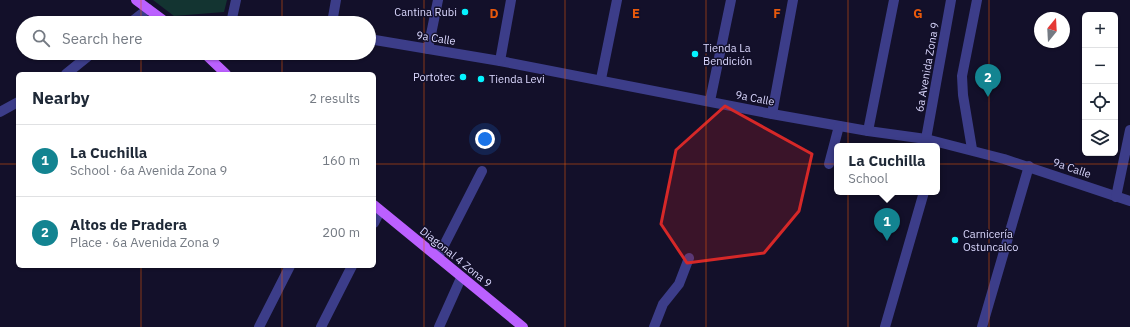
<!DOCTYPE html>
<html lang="en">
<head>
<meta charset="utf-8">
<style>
	:root { --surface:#fff; --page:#f6f6f7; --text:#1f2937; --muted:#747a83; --line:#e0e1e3; --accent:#138491 }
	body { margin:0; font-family:"IBM Plex Sans",sans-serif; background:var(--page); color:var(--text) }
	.controls { position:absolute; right:12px; top:12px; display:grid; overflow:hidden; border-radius:6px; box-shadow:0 1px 3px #0004 }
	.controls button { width:36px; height:36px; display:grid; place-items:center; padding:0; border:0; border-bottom:1px solid var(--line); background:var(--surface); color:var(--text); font:20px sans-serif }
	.compass { position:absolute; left:1034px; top:12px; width:36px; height:36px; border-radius:50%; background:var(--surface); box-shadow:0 1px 3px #0004; rotate:18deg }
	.you { position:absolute; left:485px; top:139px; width:14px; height:14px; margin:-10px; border:3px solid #fff; border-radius:50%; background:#1a73e8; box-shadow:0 0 0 6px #1a73e833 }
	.badge { display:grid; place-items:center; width:26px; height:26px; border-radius:50%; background:var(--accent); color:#fff; font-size:13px; font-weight:700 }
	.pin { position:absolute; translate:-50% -33px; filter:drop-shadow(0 1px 2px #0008) }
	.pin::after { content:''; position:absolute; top:21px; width:14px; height:12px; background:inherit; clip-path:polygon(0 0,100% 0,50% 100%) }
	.popup { position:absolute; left:834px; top:143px; width:106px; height:52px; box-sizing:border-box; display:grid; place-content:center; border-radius:6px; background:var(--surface); filter:drop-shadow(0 1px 3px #0005); font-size:13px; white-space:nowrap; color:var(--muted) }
	.popup b { font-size:15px; color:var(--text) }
	.popup::after { content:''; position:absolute; left:50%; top:100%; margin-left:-8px; border:8px solid transparent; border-top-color:var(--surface) }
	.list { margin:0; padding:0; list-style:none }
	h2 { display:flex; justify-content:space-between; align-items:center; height:52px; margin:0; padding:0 16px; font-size:17px }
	h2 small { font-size:13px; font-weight:400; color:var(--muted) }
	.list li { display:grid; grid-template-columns:26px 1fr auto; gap:12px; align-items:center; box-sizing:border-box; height:72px; padding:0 16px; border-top:1px solid var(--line) }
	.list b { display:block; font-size:15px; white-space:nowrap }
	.list p { margin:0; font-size:13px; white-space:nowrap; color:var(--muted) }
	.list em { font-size:13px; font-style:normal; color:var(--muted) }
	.icon { flex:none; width:22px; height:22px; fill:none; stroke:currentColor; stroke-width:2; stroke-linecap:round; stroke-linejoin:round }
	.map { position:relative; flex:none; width:1130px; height:327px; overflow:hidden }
	.search { position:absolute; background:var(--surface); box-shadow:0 1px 3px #0004; left:16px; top:16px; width:360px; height:44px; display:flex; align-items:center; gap:10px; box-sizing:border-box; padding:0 14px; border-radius:22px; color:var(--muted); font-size:15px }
	.panel { position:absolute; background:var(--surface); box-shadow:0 1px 3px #0004; left:16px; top:72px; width:360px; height:196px; border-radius:6px }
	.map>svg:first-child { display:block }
	.green { fill:#133431 }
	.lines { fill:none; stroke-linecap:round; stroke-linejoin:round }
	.minor { stroke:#3c3d89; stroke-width:10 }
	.major { stroke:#bb60ff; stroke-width:10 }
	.marked { fill:#d62828; fill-opacity:0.2; stroke:#d62828; stroke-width:3; stroke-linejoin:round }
	.grid { fill:none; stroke:#e8590c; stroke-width:1; stroke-opacity:0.55 }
	.poi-dot { fill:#05f3ff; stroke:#13102a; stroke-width:1.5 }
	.labels { text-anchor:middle; stroke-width:3; stroke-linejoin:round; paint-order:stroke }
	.poi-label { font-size:11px; fill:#dcd9ff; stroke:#13102a; text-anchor:start }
	.street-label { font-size:11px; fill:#dcd9ff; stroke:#13102a }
	.grid-label { font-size:13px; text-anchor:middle; font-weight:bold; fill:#e8590c; stroke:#13102a; stroke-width:3; stroke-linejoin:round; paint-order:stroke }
</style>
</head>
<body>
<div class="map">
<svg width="1130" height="327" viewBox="0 0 1130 327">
	<rect width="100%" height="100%" fill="#13102a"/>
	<polygon class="green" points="153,0 227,0 224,12 174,16"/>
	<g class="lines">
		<g class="minor">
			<polyline points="130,23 148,9"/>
			<polyline points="231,23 236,0"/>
			<polyline points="332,23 336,0"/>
			<polyline points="369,39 500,61 772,114 868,131 926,139 1004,159 1130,201"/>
			<polyline points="428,49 438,0"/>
			<polyline points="500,61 511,0"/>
			<polyline points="66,74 92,53"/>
			<polyline points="601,79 617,0"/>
			<polyline points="710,101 731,0"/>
			<polyline points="0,112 18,102"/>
			<polyline points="772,114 793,0"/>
			<polyline points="868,131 894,0"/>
			<polyline points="926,139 951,0"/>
			<polyline points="972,149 963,95 962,76 977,0"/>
			<polyline points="829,164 839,126"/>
			<polyline points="1116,197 1130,130"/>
			<polyline points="374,223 380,211"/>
			<polyline points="438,257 482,171"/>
			<polyline points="259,327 290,266"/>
			<polyline points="321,327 352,266"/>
			<polyline points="439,327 461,278"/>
			<polyline points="654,327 663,304 679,284 689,258"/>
			<polyline points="885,327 924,192"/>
			<polyline points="982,327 1029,166"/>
		</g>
		<g class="major">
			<polyline points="136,0 167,23"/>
			<polyline points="186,23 194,21 201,23"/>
			<polyline points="204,53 226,74"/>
			<polyline points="374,205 523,327"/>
		</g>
	</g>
	<path class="marked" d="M725 106 812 154 799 211 764 253 687 263 661 224 676 150Z"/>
	<path class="grid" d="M141 0V23M282 0V23M424 0V327M565 0V327M706 0V327M848 0V327M989 0V327M141 53V74M282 53V74M0 164H18M374 164H1130M141 266V327M282 266V327"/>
	<g class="poi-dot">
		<circle cx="465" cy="12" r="4"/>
		<circle cx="695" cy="54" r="4"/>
		<circle cx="463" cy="77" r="4"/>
		<circle cx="481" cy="79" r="4"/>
		<circle cx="955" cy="240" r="4"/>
	</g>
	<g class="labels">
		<g class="poi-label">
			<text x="457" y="16" text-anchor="end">Cantina Rubi</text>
			<text x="703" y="52">Tienda La<tspan x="703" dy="13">Bendición</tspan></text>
			<text x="455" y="81" text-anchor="end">Portotec</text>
			<text x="489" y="83">Tienda Levi</text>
			<text x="963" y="238">Carnicería<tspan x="963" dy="13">Ostuncalco</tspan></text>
		</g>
		<g class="street-label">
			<text transform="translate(436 38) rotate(9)" y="4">9a Calle</text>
			<text transform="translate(927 67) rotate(-80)" y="4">6a Avenida Zona 9</text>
			<text transform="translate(755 98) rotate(11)" y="4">9a Calle</text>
			<text transform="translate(1072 168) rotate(19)" y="4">9a Calle</text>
			<text transform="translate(456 257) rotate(39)" y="4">Diagonal 4 Zona 9</text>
		</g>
	</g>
	<g class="grid-label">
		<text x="494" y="18">D</text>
		<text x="636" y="18">E</text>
		<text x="777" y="18">F</text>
		<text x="918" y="18">G</text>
	</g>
</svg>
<div class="controls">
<button>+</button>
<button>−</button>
<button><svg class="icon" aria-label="locate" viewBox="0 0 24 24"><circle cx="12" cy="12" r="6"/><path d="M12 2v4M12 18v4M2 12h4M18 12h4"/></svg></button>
<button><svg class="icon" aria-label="layers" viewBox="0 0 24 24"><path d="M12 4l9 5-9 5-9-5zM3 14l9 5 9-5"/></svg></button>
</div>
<svg class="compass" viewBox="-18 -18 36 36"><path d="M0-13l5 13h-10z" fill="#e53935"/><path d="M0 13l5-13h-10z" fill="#747a83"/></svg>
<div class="you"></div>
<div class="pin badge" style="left:887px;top:241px">1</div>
<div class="popup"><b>La Cuchilla</b>School</div>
<div class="pin badge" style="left:988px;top:97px">2</div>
<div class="search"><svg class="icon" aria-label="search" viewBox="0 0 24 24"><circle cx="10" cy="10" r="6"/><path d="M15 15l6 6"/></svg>Search here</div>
<section class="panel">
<h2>Nearby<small>2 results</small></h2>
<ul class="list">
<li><span class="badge">1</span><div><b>La Cuchilla</b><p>School · 6a Avenida Zona 9</p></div><em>160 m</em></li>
<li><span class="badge">2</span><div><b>Altos de Pradera</b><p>Place · 6a Avenida Zona 9</p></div><em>200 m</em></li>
</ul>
</section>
</div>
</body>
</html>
